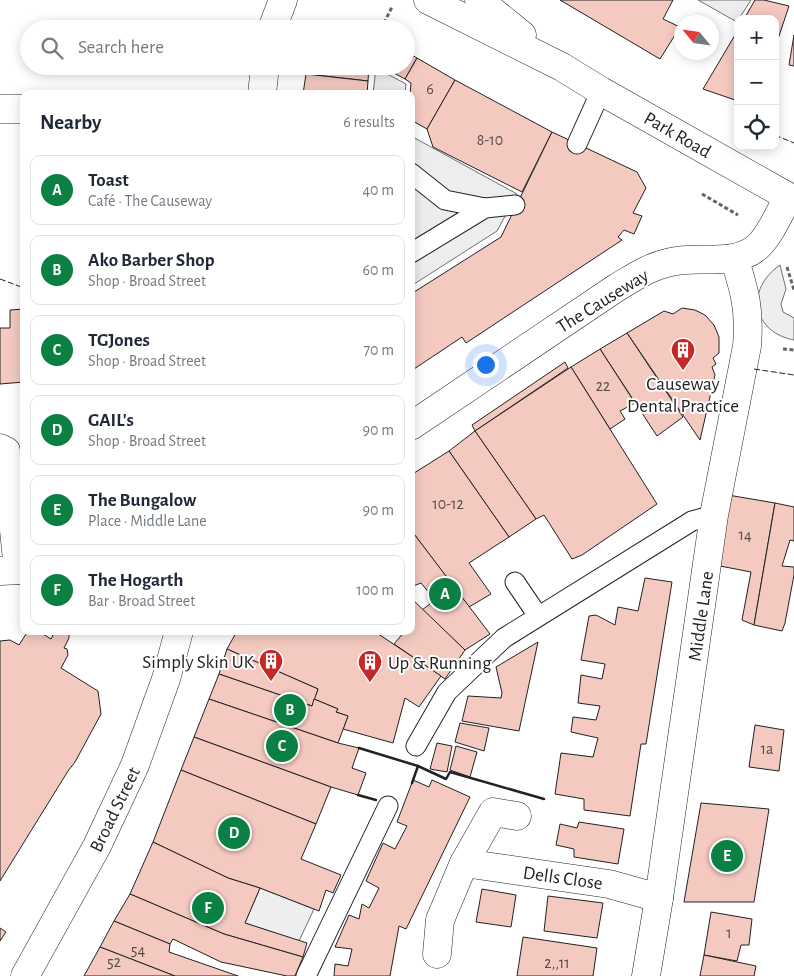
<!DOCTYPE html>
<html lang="en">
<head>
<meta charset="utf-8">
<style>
	:root { --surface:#fff; --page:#f2f2f3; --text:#1f2937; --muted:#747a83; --line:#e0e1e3; --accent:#0b8043 }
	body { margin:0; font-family:"Alegreya Sans",sans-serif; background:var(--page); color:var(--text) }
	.controls { position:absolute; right:15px; top:15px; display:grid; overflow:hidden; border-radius:10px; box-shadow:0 2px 12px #0003 }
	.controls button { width:45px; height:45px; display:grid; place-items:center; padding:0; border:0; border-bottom:1px solid var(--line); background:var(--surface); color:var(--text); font:25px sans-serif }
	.compass { position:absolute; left:674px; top:15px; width:45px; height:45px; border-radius:50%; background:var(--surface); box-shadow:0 2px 12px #0003; rotate:299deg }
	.you { position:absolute; left:485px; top:364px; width:18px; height:18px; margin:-12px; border:4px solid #fff; border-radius:50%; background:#1a73e8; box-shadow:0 0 0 8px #1a73e833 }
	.badge { display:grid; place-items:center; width:32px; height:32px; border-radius:50%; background:var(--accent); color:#fff; font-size:16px; font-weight:700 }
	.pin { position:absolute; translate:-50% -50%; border:2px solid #fff; box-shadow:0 1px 5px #0006 }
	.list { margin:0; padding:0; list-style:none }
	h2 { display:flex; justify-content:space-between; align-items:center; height:65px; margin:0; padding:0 20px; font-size:21px }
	h2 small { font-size:16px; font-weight:400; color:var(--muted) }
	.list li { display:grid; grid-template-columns:32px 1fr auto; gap:15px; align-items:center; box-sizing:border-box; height:70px; margin:0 10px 10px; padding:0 10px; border:1px solid var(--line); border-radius:10px }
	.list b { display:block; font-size:19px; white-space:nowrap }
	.list p { margin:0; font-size:16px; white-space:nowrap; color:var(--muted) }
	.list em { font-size:16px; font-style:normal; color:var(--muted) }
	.icon { flex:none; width:28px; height:28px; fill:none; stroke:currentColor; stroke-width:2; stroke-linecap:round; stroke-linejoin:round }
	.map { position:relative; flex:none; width:794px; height:976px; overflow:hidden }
	.search { position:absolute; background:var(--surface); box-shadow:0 2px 12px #0003; left:20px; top:20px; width:395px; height:55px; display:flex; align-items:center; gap:12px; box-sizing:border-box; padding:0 18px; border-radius:28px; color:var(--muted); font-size:19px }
	.panel { position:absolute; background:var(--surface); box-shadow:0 2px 12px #0003; left:20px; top:90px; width:395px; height:545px; border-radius:10px }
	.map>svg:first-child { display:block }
	.green { fill:#eee; stroke:#6f6f6f }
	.parking { fill:#ededed; stroke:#6f6f6f }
	.building { fill:#f3c9c0; stroke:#222 }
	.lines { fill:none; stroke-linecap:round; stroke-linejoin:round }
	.service-casing { stroke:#222; stroke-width:21 }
	.minor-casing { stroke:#222; stroke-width:29 }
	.secondary-casing { stroke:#222; stroke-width:29 }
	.primary-casing { stroke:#222; stroke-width:29 }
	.path { stroke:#646464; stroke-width:3; stroke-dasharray:4 2.5; stroke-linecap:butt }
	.service { stroke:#fff; stroke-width:19 }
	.minor { stroke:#fff; stroke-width:28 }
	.secondary { stroke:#fff; stroke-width:28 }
	.primary { stroke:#fff; stroke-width:28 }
	.fence { stroke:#222; stroke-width:1; stroke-dasharray:6 2.5; stroke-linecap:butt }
	.wall { stroke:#222; stroke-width:2.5 }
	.labels { text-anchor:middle; stroke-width:4; stroke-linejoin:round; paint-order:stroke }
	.number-label { font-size:16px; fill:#564c4a }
	.street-label { font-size:19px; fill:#222; stroke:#fff }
	.poi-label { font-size:19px; fill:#222; stroke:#fff }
</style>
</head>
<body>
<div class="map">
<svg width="794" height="976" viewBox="0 0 794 976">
	<rect width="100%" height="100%" fill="#fff"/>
	<g class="green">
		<path d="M780 265 786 289 781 304 783 312 794 318V340C752 332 745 289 780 265Z"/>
		<polygon points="260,888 314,909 299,941 245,923"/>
	</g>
	<g class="parking">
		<polygon points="698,0 751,0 737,22"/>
		<polygon points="376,68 406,84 405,94 373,94"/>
		<polygon points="411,136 517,194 497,231 411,286"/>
	</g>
	<g class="building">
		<polygon points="560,0 673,0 663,19 680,27 660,59"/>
		<polygon points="755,0 764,0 789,6 775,48 775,19 744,19"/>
		<polygon points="328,21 355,26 361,29 316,29 320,24"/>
		<polygon points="738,30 738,101 703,89"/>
		<polygon points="794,35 794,66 789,65"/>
		<polygon points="406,52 417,58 405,79 381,66 406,66"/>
		<polygon points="417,58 455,80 427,129 411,120 411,94 410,94 411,83 405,79"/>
		<polygon points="307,66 369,66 368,81 306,74"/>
		<polygon points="306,74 368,81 367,94 303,94"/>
		<polygon points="455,80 552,132 522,192 433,147 427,129"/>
		<polygon points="552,132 637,172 646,188 633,213 642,216 634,234 624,230 618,237 622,240 466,343 462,337 411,371 411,294 501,237"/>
		<polygon points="682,308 695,310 705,315 714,325 719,337 719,353 713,358 716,364 712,367 715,375 700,440 627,333 664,311 673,314"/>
		<polygon points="24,309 24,382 0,384 0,328 10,328 10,310"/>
		<polygon points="627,333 683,417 657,436 600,349"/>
		<polygon points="600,349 635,403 620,411 625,419 610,429 571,367"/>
		<polygon points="565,362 568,368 475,431 472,425"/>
		<polygon points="571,367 657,504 582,555 572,559 544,515 536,519 475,431"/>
		<polygon points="475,431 536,519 509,537 449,451"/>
		<polygon points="449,451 509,537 469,563 491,594 469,607 411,530 411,475"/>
		<polygon points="728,495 775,503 754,625 742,620 751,572 715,565"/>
		<polygon points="775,503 794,507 794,541 790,540 782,566 794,567 794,575 785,623 782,631 754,625"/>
		<polygon points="411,530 490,634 465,650 422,610 435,600 421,583 411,587"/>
		<polygon points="645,578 672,582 646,744 641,744 630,816 584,810 584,799 555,794 561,753 593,757 598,738 571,732 573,717 596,720 600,706 578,703 581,675 602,679 605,664 581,660 589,616 596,615 615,625 618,607 638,611"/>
		<polygon points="411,598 465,650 445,679 394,644 405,631 411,631"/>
		<polygon points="28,631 38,631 51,639 55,631 64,631 69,634 69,638 64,648 67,649 68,655 61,668 98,691 101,714 75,762 68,771 0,881 0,641 10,640 19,645"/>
		<polygon points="237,631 374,631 441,676 419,707 405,698 393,743 343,729 348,716 336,712 338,709 314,699 318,689 227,649"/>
		<polygon points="538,642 519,731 462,721 468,696 501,698 502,693 496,667"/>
		<polygon points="227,649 318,689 312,706 219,674"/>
		<polygon points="219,674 312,706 314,699 338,709 336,712 348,716 338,743 209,699"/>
		<polygon points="209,699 338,743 359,748 352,768 366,773 358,795 331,787 194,737"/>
		<polygon points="460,723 489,728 484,751 455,742"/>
		<polygon points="755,725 784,730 779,771 749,767"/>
		<polygon points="194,737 331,787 316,824 181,770"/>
		<polygon points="437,743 452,746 447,772 430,769"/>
		<polygon points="456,746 477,752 470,777 450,770"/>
		<polygon points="181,770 316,824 301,859 341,875 333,893 326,890 319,911 260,888 228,878 153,842"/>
		<polygon points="413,780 429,787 432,780 470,797 406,929 399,926 390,976 334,976 335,964 348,966 352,949 335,947 349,915 359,919 362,904 369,908 379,888 366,881 383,843 395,849 407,826 397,822"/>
		<polygon points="701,803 769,809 754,902 684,902"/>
		<polygon points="579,822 624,829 618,864 574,857 574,849 556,845 560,824 577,828"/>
		<polygon points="153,842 228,878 260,888 245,923 307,943 303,957 224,934 130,894"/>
		<polygon points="482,889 516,895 511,927 476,922"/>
		<polygon points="130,894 224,934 303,957 295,976 287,976 221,962 173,939 170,944 114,921"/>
		<polygon points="548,896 603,903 597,938 544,931"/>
		<polygon points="711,912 752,919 749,945 741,945 737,961 704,955"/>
		<polygon points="114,921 170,944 169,952 238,976 175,976 100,947"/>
		<polygon points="0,928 6,932 0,941"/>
		<polygon points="523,937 597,948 593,976 517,976"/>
		<polygon points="100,947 175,976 84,976"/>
		<polygon points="704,955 756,966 754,976 700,976"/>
	</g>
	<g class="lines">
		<defs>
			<g id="service">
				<polyline points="577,144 601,91"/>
				<polyline points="411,173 445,200 485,208"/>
				<polyline points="411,253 485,208 515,205"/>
				<polyline points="515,582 538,616"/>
				<polyline points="416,746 447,692 504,638 692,521 714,515"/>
				<polyline points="306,976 388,806"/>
			</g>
			<g id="minor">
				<polyline points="0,109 24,109"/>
				<polyline points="0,448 6,451 18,570"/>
				<polyline points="464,863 609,884 659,898"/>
				<polyline points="437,954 440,920 464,863 493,812 517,816"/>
				<path d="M646 976 659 898 714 515 747 346C750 311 745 291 734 258"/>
			</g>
			<polyline id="secondary" points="0,571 24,570"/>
			<g id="primary">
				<polyline points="428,0 562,67 601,91 794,200"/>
				<polyline points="479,0 522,35"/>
				<polyline points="272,29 283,0"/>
				<polyline points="262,94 265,66"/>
				<path d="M411 426 616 288C633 278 650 266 671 262 698 255 732 267 756 248 769 238 780 212 788 197"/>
				<polyline points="25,976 97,846 135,765 166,679 179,631"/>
			</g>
		</defs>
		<use href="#service" class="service-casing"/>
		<use href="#minor" class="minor-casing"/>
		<use href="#secondary" class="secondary-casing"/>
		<use href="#primary" class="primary-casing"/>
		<g class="path">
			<polyline points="384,23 392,7"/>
			<polyline points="702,194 738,215"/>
			<polyline points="787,267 794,290"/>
			<polyline points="783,349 794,350"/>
		</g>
		<use href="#service" class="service"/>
		<use href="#minor" class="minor"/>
		<use href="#secondary" class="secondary"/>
		<use href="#primary" class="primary"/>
		<g class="fence">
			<polyline points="775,135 794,143"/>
			<polyline points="0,279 24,288"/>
			<polyline points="754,369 794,375"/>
		</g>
		<g class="wall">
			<polyline points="359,748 418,766 412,783"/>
			<polyline points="418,766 446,779 450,772 544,799"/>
			<polyline points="358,795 376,800"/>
		</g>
	</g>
	<defs>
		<symbol id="building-pin" viewBox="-11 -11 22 30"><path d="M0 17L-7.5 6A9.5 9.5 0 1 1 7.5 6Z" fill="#c62828" stroke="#fff"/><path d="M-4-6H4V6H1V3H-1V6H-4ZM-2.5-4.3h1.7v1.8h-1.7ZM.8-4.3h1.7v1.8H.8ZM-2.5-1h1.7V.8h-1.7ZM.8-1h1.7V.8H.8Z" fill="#fff"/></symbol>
	</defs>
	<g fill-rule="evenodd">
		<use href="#building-pin" x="669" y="336" width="28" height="38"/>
		<use href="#building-pin" x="257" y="647" width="28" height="38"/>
		<use href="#building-pin" x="356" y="648" width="28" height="38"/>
	</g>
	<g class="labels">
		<g class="number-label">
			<text x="430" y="94">6</text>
			<text x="490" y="145">8-10</text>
			<text x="603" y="391">22</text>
			<text x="448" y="509">10-12</text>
			<text x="745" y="540">14</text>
			<text x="767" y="754">1a</text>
			<text x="729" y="938">1</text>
			<text x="138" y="955">54</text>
			<text x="114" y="967">52</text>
			<text x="557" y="968">2,,11</text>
		</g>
		<g class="street-label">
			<text transform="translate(678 134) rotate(30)" y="7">Park Road</text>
			<text transform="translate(602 300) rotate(-32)" y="7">The Causeway</text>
			<text transform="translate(700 616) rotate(-82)" y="7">Middle Lane</text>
			<text transform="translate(114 809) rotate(-64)" y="7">Broad Street</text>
			<text transform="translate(563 877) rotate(8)" y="7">Dells Close</text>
		</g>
		<g class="poi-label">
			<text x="683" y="390">Causeway<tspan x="683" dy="22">Dental Practice</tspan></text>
			<text x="254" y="668" text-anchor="end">Simply Skin UK</text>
			<text x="388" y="669" text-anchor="start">Up &amp; Running</text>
		</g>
	</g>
</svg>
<div class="controls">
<button>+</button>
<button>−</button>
<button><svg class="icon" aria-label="locate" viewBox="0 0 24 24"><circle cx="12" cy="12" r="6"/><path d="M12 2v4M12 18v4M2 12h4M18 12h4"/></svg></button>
</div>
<svg class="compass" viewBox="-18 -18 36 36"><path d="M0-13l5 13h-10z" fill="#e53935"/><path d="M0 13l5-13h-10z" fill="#747a83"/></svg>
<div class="you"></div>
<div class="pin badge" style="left:445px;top:594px">A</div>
<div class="pin badge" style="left:290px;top:710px">B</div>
<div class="pin badge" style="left:282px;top:746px">C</div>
<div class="pin badge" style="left:234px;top:833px">D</div>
<div class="pin badge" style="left:727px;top:856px">E</div>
<div class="pin badge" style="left:208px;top:908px">F</div>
<div class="search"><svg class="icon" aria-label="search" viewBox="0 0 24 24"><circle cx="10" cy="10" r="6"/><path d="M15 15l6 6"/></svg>Search here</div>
<section class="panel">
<h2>Nearby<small>6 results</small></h2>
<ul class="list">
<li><span class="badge">A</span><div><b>Toast</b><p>Café · The Causeway</p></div><em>40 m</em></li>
<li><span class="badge">B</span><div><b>Ako Barber Shop</b><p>Shop · Broad Street</p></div><em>60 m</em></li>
<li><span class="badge">C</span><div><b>TGJones</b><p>Shop · Broad Street</p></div><em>70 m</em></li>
<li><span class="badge">D</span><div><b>GAIL's</b><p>Shop · Broad Street</p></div><em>90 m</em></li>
<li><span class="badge">E</span><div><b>The Bungalow</b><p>Place · Middle Lane</p></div><em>90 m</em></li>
<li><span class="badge">F</span><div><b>The Hogarth</b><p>Bar · Broad Street</p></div><em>100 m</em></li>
</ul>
</section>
</div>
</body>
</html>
